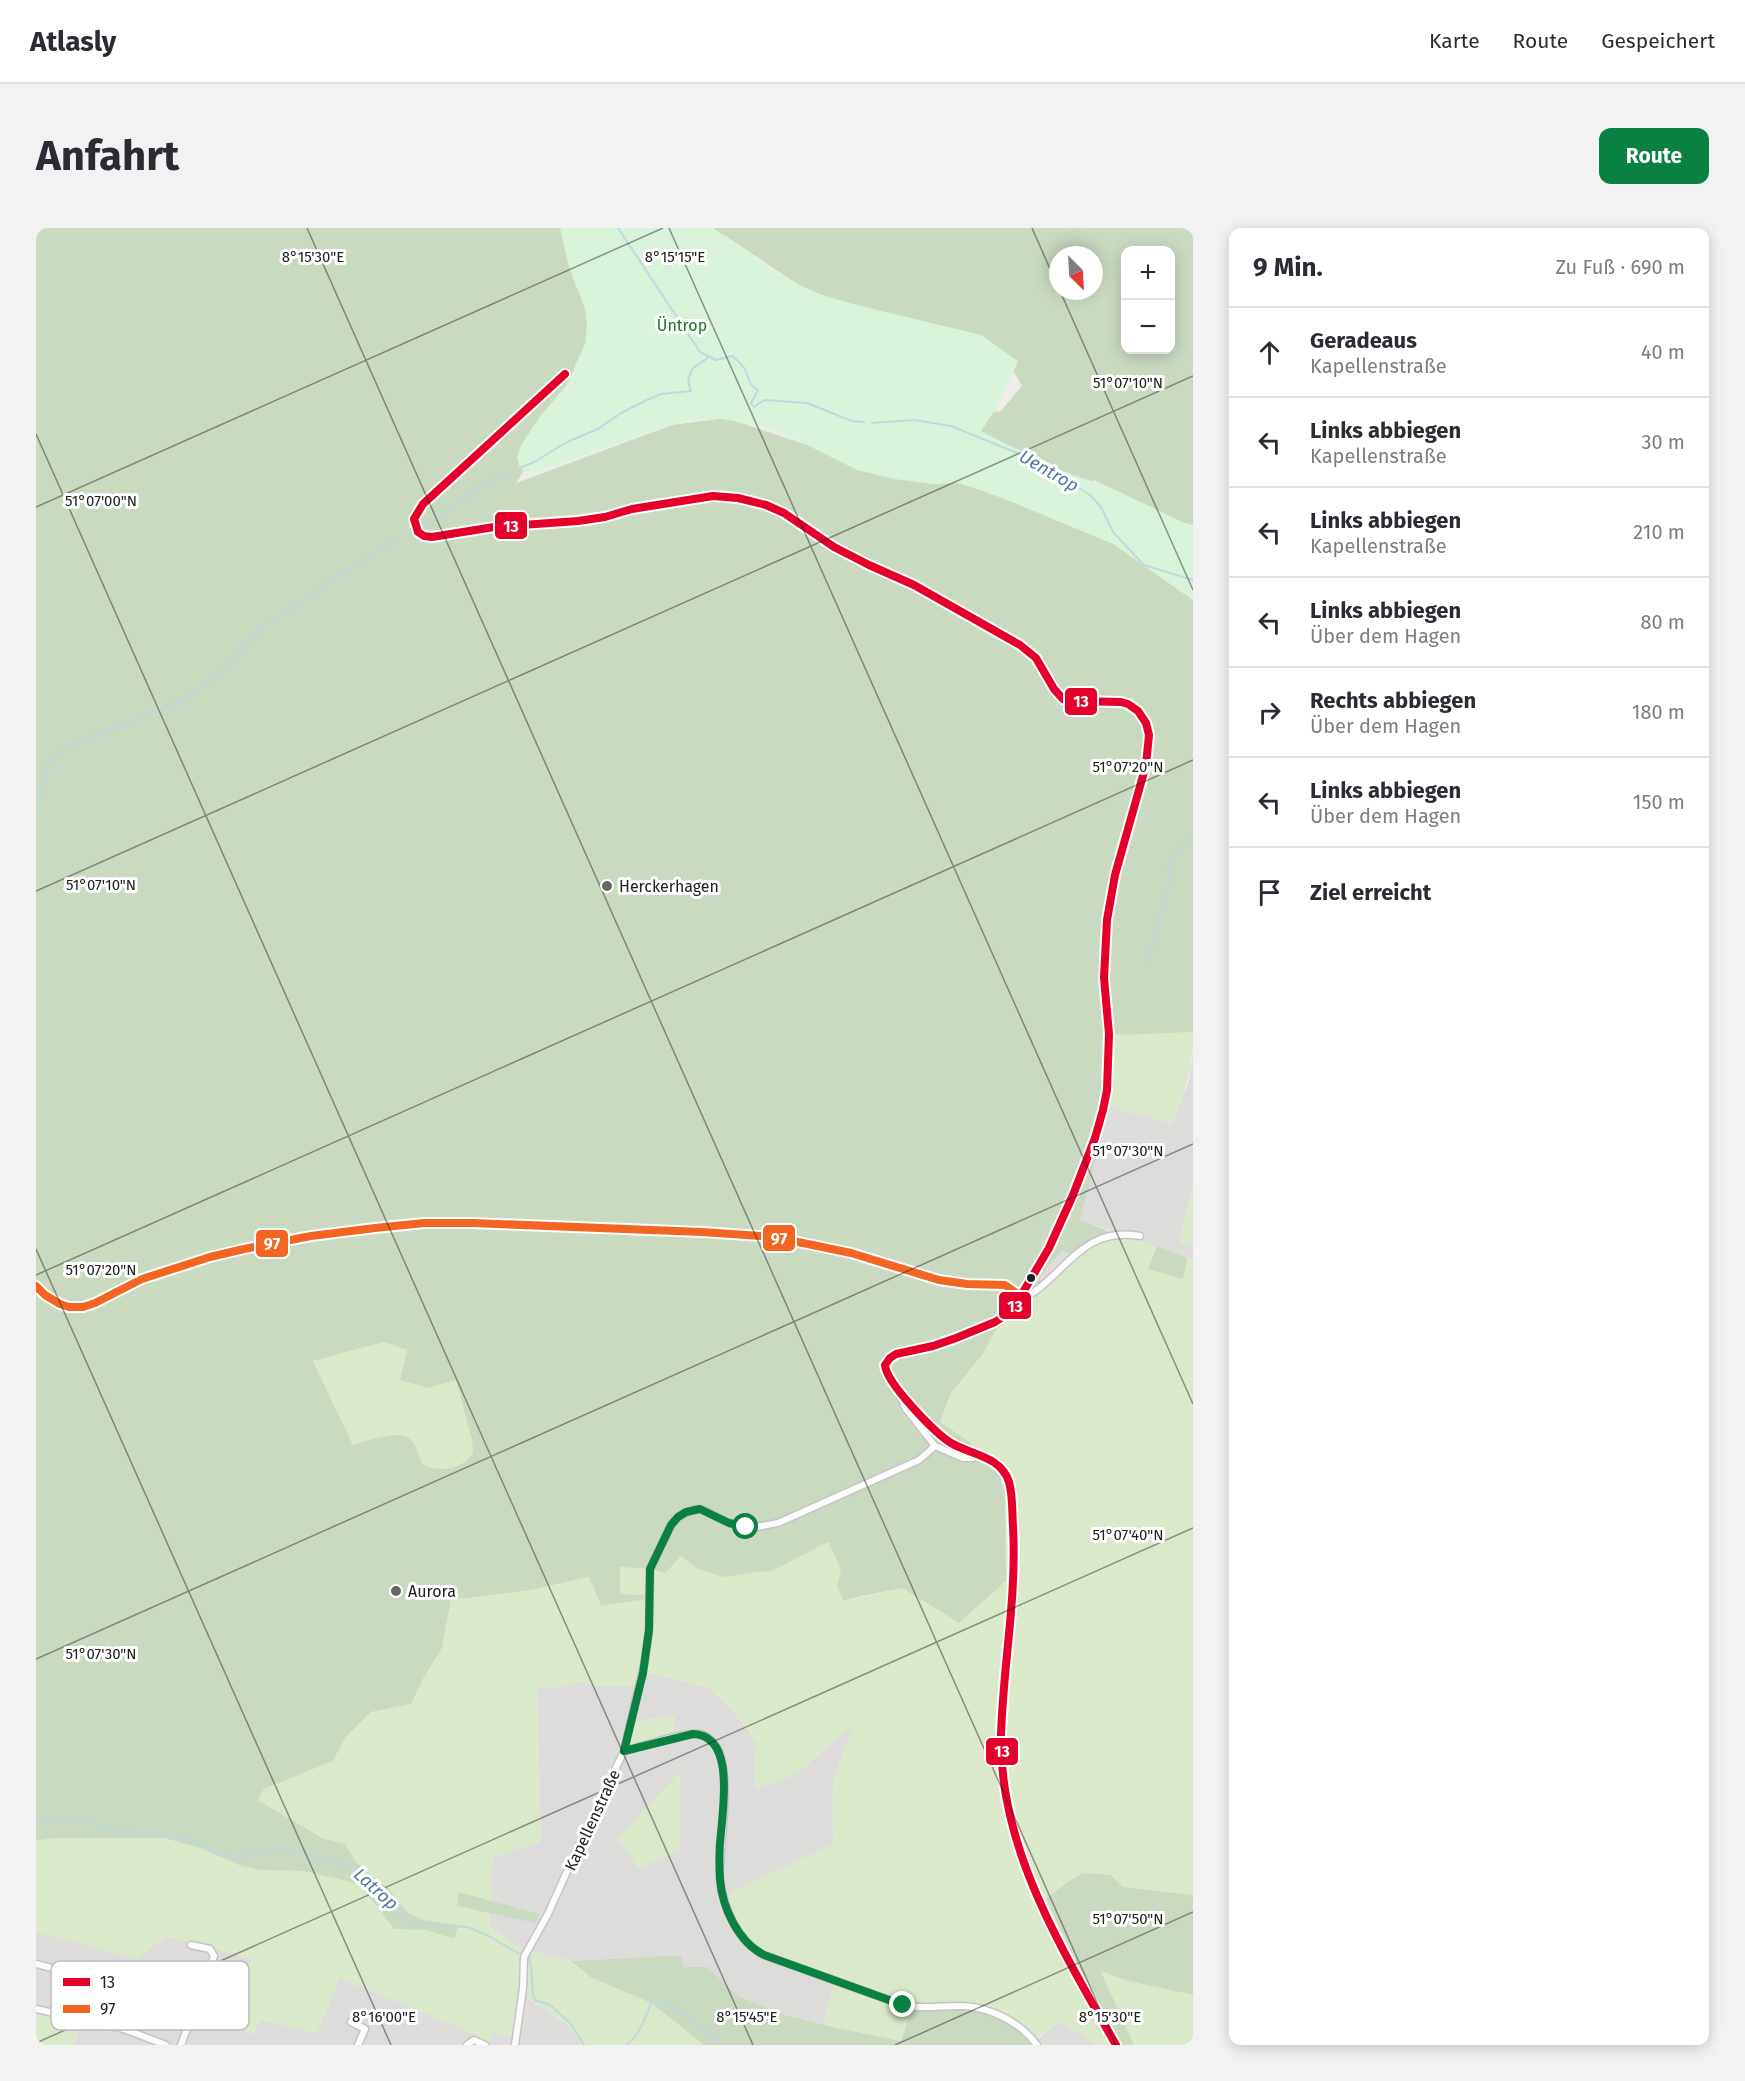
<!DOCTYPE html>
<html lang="de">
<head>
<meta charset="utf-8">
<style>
	:root { --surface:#fff; --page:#f2f2f3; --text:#2b2b33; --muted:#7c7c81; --line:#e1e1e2; --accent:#0b8043 }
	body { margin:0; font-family:"Fira Sans",sans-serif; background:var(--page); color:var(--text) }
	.controls { position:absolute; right:18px; top:18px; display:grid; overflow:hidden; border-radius:12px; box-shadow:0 3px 15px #0003 }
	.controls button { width:54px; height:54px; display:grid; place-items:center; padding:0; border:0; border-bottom:2px solid var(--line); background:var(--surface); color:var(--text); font:30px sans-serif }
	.compass { position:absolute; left:1013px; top:18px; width:54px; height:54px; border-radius:50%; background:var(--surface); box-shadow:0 3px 15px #0003; rotate:156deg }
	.stop { position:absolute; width:18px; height:18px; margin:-14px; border:4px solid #0b8043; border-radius:50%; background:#fff }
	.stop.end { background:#0b8043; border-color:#fff; box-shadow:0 2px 6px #0008 }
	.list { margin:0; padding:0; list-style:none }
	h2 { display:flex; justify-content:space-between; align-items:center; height:78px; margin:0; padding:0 24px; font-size:26px }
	h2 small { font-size:20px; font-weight:400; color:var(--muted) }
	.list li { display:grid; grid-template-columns:39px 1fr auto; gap:18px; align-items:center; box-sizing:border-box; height:90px; padding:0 24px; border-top:2px solid var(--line) }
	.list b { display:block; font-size:22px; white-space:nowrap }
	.list p { margin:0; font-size:20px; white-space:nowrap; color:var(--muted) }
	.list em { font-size:20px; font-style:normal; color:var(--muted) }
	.icon { flex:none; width:33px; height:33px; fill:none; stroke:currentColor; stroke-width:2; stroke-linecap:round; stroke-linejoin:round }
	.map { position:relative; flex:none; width:1157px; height:1817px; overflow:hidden; border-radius:12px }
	header { display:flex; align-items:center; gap:36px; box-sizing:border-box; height:84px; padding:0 30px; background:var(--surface); border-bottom:2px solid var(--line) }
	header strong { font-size:28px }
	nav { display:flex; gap:33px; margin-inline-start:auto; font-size:21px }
	.intro { display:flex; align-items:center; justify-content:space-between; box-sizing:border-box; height:144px; padding:0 36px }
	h1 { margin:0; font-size:42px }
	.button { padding:15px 27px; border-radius:12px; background:var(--accent); color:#fff; font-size:21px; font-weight:700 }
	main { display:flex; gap:36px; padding:0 36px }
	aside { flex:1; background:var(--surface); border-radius:12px; box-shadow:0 3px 15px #0003 }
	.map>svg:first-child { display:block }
	.residential { fill:#dddcdb }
	.grass { fill:#dbe9cb }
	.forest { fill:#cadac1; fill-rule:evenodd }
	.park { fill:#d9f2da }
	.parking { fill:#dedddc }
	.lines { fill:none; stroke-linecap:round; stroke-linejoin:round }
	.stream { stroke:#bfd8e0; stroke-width:2 }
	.street-casing { stroke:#c5c4c4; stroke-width:9 }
	.street { stroke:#fcfcfc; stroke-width:6 }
	.bus-1-casing { stroke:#fff; stroke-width:12 }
	.bus-2-casing { stroke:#fff; stroke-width:12 }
	.bus-1 { stroke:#e4002b; stroke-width:8 }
	.bus-2 { stroke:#f26522; stroke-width:8 }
	.route { stroke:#0b8043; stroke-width:8 }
	.ticks { fill:none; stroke:#202020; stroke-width:1.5; stroke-opacity:0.45 }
	.poi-dot { fill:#686767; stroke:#fff; stroke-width:2 }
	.bus-dot { fill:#202020; stroke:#fff; stroke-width:2 }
	.labels { text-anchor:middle; stroke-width:6; stroke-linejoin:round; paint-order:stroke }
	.park-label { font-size:16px; fill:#13791b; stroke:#fff }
	.poi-label { font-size:16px; fill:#202020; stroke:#fff; text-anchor:start }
	.street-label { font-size:16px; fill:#202020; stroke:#fff }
	.water-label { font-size:18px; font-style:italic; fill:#4f7aa2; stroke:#fff }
	.key { fill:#fff; stroke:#bcbcbc; stroke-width:1.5 }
	.key-label { font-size:16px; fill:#202020 }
	.ticks-label { font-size:15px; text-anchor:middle; fill:#202020; stroke:#fff; stroke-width:6; stroke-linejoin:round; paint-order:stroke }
	.line-badge { stroke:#fff; stroke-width:2 }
	.badge-label { font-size:16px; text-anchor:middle; font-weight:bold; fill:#fff }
</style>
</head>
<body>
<header>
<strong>Atlasly</strong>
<nav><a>Karte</a><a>Route</a><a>Gespeichert</a></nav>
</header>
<div class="intro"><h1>Anfahrt</h1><a class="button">Route</a></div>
<main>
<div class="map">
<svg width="1157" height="1817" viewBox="0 0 1157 1817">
	<rect width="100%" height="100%" fill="#eeecea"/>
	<g class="residential">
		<polygon points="1157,827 1157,959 1143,1013 1157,1018 1157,1032 1044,992 1074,879 1136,895 1153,853"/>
		<polygon points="606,1443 671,1459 693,1478 720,1513 719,1559 762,1544 819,1495 797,1553 799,1750 788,1797 747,1786 702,1768 672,1739 648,1739 645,1727 535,1733 484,1720 454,1699 422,1664 457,1629 505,1613 501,1459 535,1458 541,1454 548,1454 559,1458"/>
		<polygon points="0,1704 130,1708 216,1731 191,1795 217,1806 224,1792 304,1750 442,1807 453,1816 456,1804 477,1809 483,1765 527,1794 534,1795 544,1814 543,1817 38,1817 45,1795 0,1783"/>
		<polygon points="1023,1793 1062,1817 995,1817"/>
	</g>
	<g class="grass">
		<path d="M1157 804C1157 843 1150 860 1136 895L1074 879 1073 841 1069 805 1091 807Z"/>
		<polygon points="1157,959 1157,1018 1143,1013"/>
		<path d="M1077 1005 1121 1018 1112 1041 1147 1050 1151 1030 1157 1032V1667L1087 1659 1075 1647 1045 1742 1057 1768 1063 1775 1067 1785 1084 1817H1062L1023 1793 995 1815 987 1804 951 1785 875 1783 865 1813 788 1797 799 1750C776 1742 728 1730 712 1712 701 1700 697 1680 692 1665L798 1616 797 1553 818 1496 762 1544 743 1554 719 1560 720 1513 693 1478 671 1459 606 1443 600 1458H558L548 1454H541L535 1458 501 1459 505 1614 457 1629 455 1673 422 1665 421 1678 454 1685V1699L484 1720 535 1733 554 1749 615 1775 668 1817H543L544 1814 528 1794 483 1765 477 1810 456 1804 453 1816 441 1807 304 1750 281 1805 224 1792 218 1806 191 1795 216 1731 130 1708 102 1731 0 1704V1613L18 1610H128L164 1620 205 1638 224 1642 267 1643 323 1656 358 1701 422 1697 388 1692 372 1685 354 1662 321 1635 309 1616 288 1611 222 1572 228 1561 297 1533 309 1510 335 1484 375 1476 387 1451 406 1420 415 1372 495 1362 553 1349 565 1378 611 1367 584 1366V1339L614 1341 644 1328 662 1341 738 1342 792 1314 805 1342 801 1358 817 1371 866 1360 923 1395 970 1353 969 1267 964 1246 966 1235 904 1195 915 1165 946 1127 960 1102 985 1081 1054 1017Z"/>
		<path d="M348 1114 371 1122 364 1152 392 1160 420 1151 436 1212 437 1224C412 1263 365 1226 336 1211L317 1217 277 1133Z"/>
		<polygon points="639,1487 638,1508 593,1519 600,1493"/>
		<polygon points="644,1544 644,1621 603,1641 582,1610"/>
		<polygon points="1065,1742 1092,1753 1157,1767 1157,1817 1098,1817"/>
		<polygon points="0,1783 45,1795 38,1817 0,1817"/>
	</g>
	<g class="forest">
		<path d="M0 0H590L622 49 506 214 480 255 636 197 690 190 817 232 905 180 964 184 986 158 970 130 773 64 688 7 670 38 637 0H1157V297L1137 292 1058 252 1046 265 906 250 991 276 1081 312 1157 367V804L1091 807 1069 805 1073 841 1074 879 1044 992 1077 1005 1040 1029 985 1081 960 1102 946 1127 915 1165 904 1194 966 1236 964 1247 969 1267 970 1353 923 1395 866 1360 807 1372 801 1358 805 1342 792 1314 738 1342 687 1349 662 1341 644 1328 630 1345 614 1341 584 1339V1366L611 1367V1371L565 1378 553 1349 495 1362 415 1372 406 1420 387 1451 375 1476 335 1484 309 1510 297 1533 228 1561 222 1572 288 1611 309 1616 321 1635 354 1662 372 1685 388 1692 422 1697 419 1711 390 1702 358 1701 323 1656 267 1643 224 1642 205 1638 164 1620 128 1610H18L0 1613ZM1090 22H1134V122H1090ZM1022 27H1058V63H1022ZM348 1114 371 1122 364 1152 392 1160 420 1152 436 1212 437 1224C425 1243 406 1244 387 1237 383 1229 380 1216 374 1211 364 1201 329 1213 317 1217L277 1133Z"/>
		<polygon points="1121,1018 1151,1030 1147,1051 1112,1041"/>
		<path d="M1047 1645 1075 1647 1087 1659 1157 1667V1767L1092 1753 1065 1743 1098 1817H1084C1077 1804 1066 1777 1057 1769L1010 1671 1029 1656Z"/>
		<polygon points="422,1664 504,1686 499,1695 421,1678"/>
		<polygon points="645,1727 648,1739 672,1739 702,1768 747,1786 788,1797 865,1813 875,1783 936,1781 951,1785 988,1804 995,1817 668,1817 615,1775 554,1749 535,1733"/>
	</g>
	<polygon class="park" points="524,0 677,0 736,42 759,55 786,67 817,76 945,107 982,133 963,176 945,203 972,217 1010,233 1023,242 1073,259 1157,299 1157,372 1077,316 976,274 926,255 897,256 858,251 821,242 743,203 719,196 685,191 657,192 629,198 504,243 494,245 484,241 481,229 485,217 505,187 530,158 549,116 551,98 549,81 533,39"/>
	<polygon class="parking" points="1026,1022 1036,1027 1006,1055 1003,1050"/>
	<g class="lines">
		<g class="stream">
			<polyline points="582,0 664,124 680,132 696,128 703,134 709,141 715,157 722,162 715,175 718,179 728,172 771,175 816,193 828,194"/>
			<polyline points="836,195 878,192 915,198 996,231 1054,267 1065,279 1077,304 1108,337 1157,352"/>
			<polyline points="484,240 500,233 531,214 562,201 585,185 611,172 625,166 655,163 652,153 656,141 673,129"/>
			<polyline points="387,299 450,254 474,245"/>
			<polyline points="3,576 5,557 12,535 28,520 132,479 161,463 193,435 228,397 272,370 303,346 362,310"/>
			<polyline points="1109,735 1118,714 1123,688 1134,652 1132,641 1137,630 1157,602"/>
			<path d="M0 1591H44L80 1603 132 1607 155 1613 199 1630 218 1624 248 1621 315 1638 347 1663 363 1686 373 1693 383 1696 432 1699 451 1707 484 1726 492 1727C499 1743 493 1759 499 1772L514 1777 534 1795 548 1817"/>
			<path d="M591 1817C604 1805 609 1792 615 1775L624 1772 646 1784 687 1817"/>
		</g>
		<defs>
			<g id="street">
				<path d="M529 146 387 276 378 291 382 304 388 308 396 309 458 299 542 293 569 289 596 281 677 268 702 270 730 277 748 285 798 319 833 337 878 357 984 417 1000 430 1018 461 1027 471 1037 473 1085 474 1092 476 1102 483 1110 495 1113 507 1110 537 1079 647 1071 692 1068 750 1073 806 1071 862 1067 882 1059 910 1037 967 1013 1020 976 1083 959 1094 920 1110 897 1118 860 1126 854 1130 849 1137C850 1155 899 1205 915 1215 935 1227 965 1228 973 1254 977 1268 976 1284 977 1299 981 1369 967 1438 965 1507 963 1621 1026 1721 1080 1817"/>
				<polyline points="0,1058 9,1067 24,1076 33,1079 47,1079 59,1075 106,1051 174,1029 208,1021 275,1008 339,1000 388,995 437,995 666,1004 738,1009 815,1025 903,1052 931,1056 969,1057 979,1064 981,1074"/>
				<path d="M982 1073C1028 1053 1042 997 1104 1008"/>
				<polyline points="862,1162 870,1181 899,1218 927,1230 936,1230 944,1228"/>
				<path d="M588 1523C604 1519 650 1503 664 1506 706 1515 681 1620 684 1651 687 1680 702 1714 728 1727L867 1777C888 1782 907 1777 928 1778 956 1780 985 1795 1001 1817"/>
				<polyline points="0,1736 93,1760 95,1771 88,1801"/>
				<polyline points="0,1781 88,1801 130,1817"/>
				<polyline points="315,1794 329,1801 322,1817"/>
				<polyline points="145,1817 178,1728 174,1721 155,1717"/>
				<polyline points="431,1817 438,1812 449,1817"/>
				<polyline points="479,1817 487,1760 488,1729 512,1686 545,1612 588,1523 609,1432 613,1402 614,1341 635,1297 647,1286 660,1281 668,1282 693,1295 710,1299 721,1299 742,1295 883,1232 899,1218"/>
			</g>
		</defs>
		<use href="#street" class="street-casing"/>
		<use href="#street" class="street"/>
		<defs>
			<path id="bus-1" d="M529 146 387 276 378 291 382 304 388 308 396 309 458 299 542 293 569 289 596 281 677 268 702 270 730 277 748 285 798 319 833 337 878 357 984 417 1000 430 1018 461 1027 471 1037 473 1085 474 1092 476 1102 483 1110 495 1113 507 1110 537 1079 647 1071 692 1068 750 1073 806 1071 862 1067 882 1059 910 1037 967 1013 1020 976 1083 959 1094 920 1110 897 1118 860 1126 854 1130 849 1137C850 1155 899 1205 915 1215 935 1227 965 1228 973 1254 977 1268 976 1284 977 1299 981 1369 967 1438 965 1507 963 1621 1026 1721 1080 1817"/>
			<polyline id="bus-2" points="0,1058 9,1067 24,1076 33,1079 47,1079 59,1075 106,1051 174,1029 208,1021 275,1008 339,1000 388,995 437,995 666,1004 738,1009 815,1025 903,1052 931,1056 969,1057 979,1064 981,1074"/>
		</defs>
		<use href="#bus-1" class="bus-1-casing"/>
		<use href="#bus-2" class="bus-2-casing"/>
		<use href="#bus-1" class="bus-1"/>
		<use href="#bus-2" class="bus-2"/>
	</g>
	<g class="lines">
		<path class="route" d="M710 1299 693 1295 664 1281 650 1284 642 1289 635 1297 614 1341 613 1402 607 1445 588 1523 657 1506C699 1507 687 1578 685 1605 683 1620 683 1635 684 1651 686 1679 702 1714 728 1727L867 1777"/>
	</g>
	<path class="ticks" d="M271 0 1080 1817M633 0 1157 1176M996 0 1022 59M1024 63 1157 362M0 206 717 1817M0 279 627 0M0 663 1157 148M0 1021 355 1817M0 1047 1157 532M0 1431 1157 916M0 1815 1157 1300M859 1817 1157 1684"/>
	<g class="poi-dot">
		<circle cx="571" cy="658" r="6"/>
		<circle cx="360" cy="1363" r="6"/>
	</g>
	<circle class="bus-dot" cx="995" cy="1050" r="5"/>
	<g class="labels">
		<g class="park-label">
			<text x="646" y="103">Üntrop</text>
		</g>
		<g class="poi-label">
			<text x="583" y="664">Herckerhagen</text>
			<text x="372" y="1369">Aurora</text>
		</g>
		<g class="street-label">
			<text transform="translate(556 1592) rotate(-65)" y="6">Kapellenstraße</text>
		</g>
		<g class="water-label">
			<text transform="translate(1013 243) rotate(30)" y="6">Uentrop</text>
			<text transform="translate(340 1661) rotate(42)" y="6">Latrop</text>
		</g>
	</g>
	<rect x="15" y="1733" width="198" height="69" rx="9" class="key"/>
	<rect x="27" y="1750" width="27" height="8" fill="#e4002b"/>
	<rect x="27" y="1777" width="27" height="8" fill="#f26522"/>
	<g class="key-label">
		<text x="64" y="1760">13</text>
		<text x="64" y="1787">97</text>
	</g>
	<g class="ticks-label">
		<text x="277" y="34">8°15'30"E</text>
		<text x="639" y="34">8°15'15"E</text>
		<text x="1092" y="160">51°07'10"N</text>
		<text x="65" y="278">51°07'00"N</text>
		<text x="1092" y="544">51°07'20"N</text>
		<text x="65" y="662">51°07'10"N</text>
		<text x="1092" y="928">51°07'30"N</text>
		<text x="65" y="1047">51°07'20"N</text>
		<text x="1092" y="1312">51°07'40"N</text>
		<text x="65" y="1431">51°07'30"N</text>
		<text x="1092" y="1696">51°07'50"N</text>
		<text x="348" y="1794">8°16'00"E</text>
		<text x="711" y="1794">8°15'45"E</text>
		<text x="1074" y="1794">8°15'30"E</text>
	</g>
	<g class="line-badge">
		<rect x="458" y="283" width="34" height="29" rx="6" fill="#e4002b"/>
		<rect x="1028" y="459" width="34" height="29" rx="6" fill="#e4002b"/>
		<rect x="726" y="996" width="34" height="28" rx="6" fill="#f26522"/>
		<rect x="219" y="1001" width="34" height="29" rx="6" fill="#f26522"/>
		<rect x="962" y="1063" width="34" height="29" rx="6" fill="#e4002b"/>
		<rect x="949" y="1509" width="34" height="29" rx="6" fill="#e4002b"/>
	</g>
	<g class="badge-label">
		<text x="475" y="304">13</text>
		<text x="1045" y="479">13</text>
		<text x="743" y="1016">97</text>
		<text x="236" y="1021">97</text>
		<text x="979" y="1084">13</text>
		<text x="966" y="1529">13</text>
	</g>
</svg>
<div class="controls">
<button>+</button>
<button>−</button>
</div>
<svg class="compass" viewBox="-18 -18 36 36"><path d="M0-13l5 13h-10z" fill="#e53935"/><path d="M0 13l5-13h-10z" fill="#7c7c81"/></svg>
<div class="stop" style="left:710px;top:1299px"></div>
<div class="stop end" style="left:867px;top:1777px"></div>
</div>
<aside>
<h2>9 Min.<small>Zu Fuß · 690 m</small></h2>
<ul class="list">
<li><svg class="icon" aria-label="ahead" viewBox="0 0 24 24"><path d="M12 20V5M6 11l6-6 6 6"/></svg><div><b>Geradeaus</b><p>Kapellenstraße</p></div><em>40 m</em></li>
<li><svg class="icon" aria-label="left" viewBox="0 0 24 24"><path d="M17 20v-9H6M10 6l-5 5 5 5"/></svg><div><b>Links abbiegen</b><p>Kapellenstraße</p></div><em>30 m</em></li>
<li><svg class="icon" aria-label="left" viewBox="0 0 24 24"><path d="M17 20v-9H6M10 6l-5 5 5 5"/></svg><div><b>Links abbiegen</b><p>Kapellenstraße</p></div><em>210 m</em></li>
<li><svg class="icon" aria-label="left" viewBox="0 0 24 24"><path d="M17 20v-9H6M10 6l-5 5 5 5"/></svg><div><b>Links abbiegen</b><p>Über dem Hagen</p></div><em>80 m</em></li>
<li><svg class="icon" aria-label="right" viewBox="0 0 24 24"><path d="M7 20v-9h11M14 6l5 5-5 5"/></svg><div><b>Rechts abbiegen</b><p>Über dem Hagen</p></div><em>180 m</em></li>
<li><svg class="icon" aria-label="left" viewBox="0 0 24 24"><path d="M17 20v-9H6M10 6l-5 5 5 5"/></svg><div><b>Links abbiegen</b><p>Über dem Hagen</p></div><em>150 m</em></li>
<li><svg class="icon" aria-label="arrive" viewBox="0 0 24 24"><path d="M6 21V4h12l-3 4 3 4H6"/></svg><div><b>Ziel erreicht</b></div></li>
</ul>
</aside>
</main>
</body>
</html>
